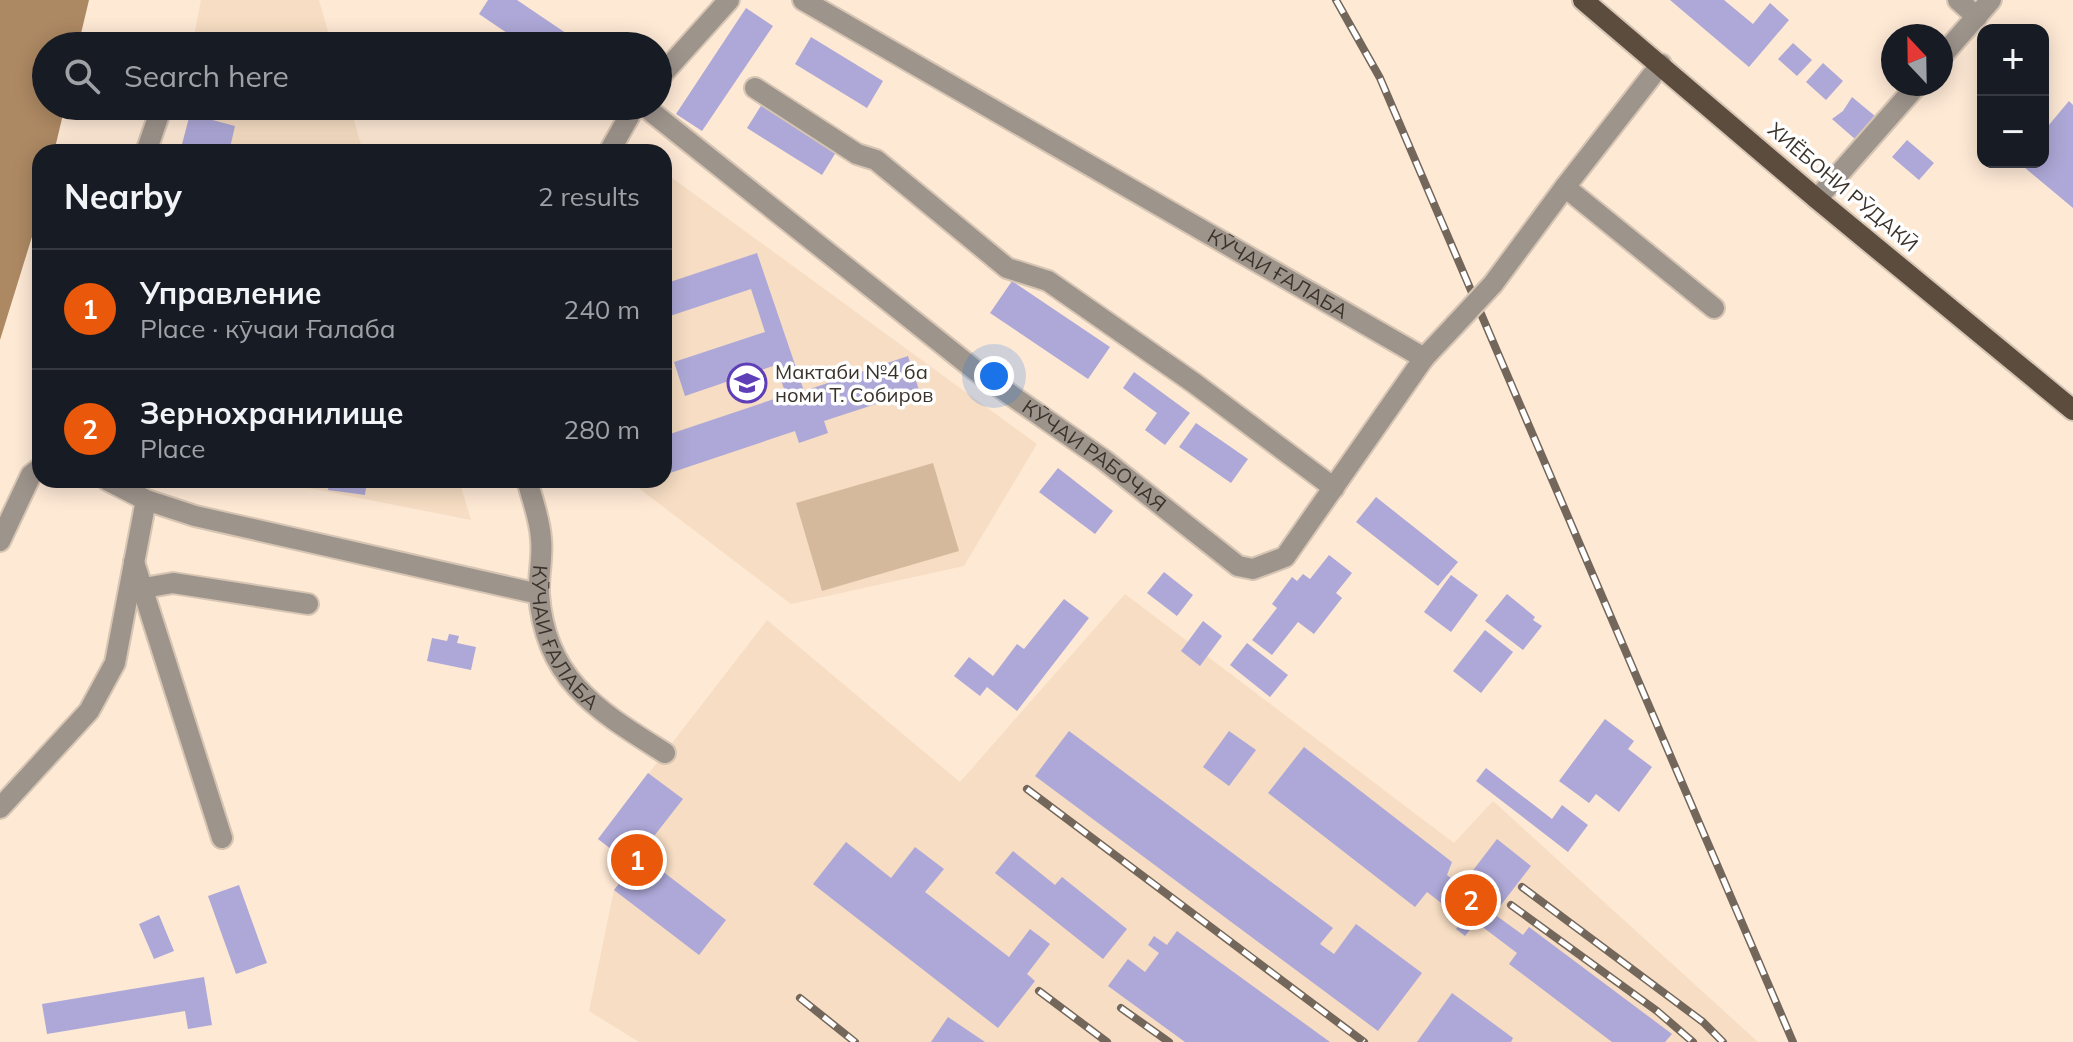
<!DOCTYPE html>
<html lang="en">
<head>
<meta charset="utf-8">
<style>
	:root { --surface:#171b24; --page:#242831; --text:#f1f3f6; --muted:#9ea1a6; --line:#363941; --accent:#ea580c }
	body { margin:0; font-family:Mulish,sans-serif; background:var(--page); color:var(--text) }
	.controls { position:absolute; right:24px; top:24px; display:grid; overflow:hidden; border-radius:16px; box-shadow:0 4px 20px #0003 }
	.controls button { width:72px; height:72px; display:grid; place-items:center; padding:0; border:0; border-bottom:2px solid var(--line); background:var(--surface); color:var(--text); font:40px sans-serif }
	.compass { position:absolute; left:1881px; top:24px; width:72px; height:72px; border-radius:50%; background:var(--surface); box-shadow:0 4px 20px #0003; rotate:338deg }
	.you { position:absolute; left:994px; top:376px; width:28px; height:28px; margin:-20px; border:6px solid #fff; border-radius:50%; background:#1a73e8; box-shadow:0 0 0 12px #1a73e833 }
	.badge { display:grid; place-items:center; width:52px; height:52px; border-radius:50%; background:var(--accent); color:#fff; font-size:26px; font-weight:700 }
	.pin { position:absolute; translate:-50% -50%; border:4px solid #fff; box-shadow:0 2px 8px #0006 }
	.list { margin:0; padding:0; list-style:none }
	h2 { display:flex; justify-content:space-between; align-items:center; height:104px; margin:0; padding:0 32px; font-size:34px }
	h2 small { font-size:26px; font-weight:400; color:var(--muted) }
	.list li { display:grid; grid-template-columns:52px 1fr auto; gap:24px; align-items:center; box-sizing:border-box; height:120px; padding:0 32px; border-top:2px solid var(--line) }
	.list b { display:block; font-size:30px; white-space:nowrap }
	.list p { margin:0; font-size:26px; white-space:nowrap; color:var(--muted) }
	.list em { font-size:26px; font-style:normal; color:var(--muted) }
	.icon { flex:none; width:44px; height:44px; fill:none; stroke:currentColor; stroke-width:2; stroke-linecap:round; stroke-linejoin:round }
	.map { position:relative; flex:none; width:2073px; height:1042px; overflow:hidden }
	.search { position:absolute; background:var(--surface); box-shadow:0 4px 20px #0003; left:32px; top:32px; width:640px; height:88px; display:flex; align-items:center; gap:20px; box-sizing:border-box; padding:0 28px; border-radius:44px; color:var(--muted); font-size:30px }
	.panel { position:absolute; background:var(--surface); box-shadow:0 4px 20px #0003; left:32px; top:144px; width:640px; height:344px; border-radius:24px }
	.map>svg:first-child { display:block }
	.built { fill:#f6ddc3 }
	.green { fill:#d5b99c }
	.water { fill:#ad8963 }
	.building { fill:#ada8d7 }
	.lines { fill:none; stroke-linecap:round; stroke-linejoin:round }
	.minor-casing { stroke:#d7c5b3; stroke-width:24 }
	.major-casing { stroke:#d7c5b3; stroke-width:24 }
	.minor { stroke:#9d948c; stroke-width:20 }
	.major { stroke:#5b4c3e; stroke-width:20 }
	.rail-casing { stroke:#73675b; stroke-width:8 }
	.rail { stroke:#fff; stroke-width:5; stroke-dasharray:15; stroke-linecap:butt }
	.minor-bridge-casing { stroke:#d7c5b3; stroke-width:24; stroke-linecap:butt }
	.minor-bridge { stroke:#9d948c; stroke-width:20 }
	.labels { text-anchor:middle; stroke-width:7; stroke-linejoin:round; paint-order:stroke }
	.street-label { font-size:20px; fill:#3b332b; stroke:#fff }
	.poi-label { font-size:20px; fill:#3b332b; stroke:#fff; text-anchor:start }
</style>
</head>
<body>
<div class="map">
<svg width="2073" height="1042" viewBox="0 0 2073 1042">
	<rect width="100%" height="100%" fill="#fee9d5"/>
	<g class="built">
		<polygon points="201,0 319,0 332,46 192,46"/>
		<polygon points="192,106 350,106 363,152 180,152"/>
		<polygon points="664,172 1037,444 964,566 791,604 628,480 664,480"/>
		<polygon points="268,480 459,480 471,520"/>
		<polygon points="1125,594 1454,843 1493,801 1758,1042 639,1042 589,1011 614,890 633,866 598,839 767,620 960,782"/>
	</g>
	<polygon class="green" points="933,463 959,551 822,591 796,503"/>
	<polygon class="water" points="0,0 89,0 78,46 46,46 46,106 65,106 54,152 40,152 40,211 0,340"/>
	<g class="building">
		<polygon points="488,0 517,0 585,46 526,46 479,14"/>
		<polygon points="1670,0 1724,0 1753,24 1770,3 1789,20 1749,67"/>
		<polygon points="746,8 773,26 702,131 676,114"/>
		<polygon points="811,37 883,81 867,108 795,64"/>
		<polygon points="1793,43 1812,60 1797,76 1778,59"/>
		<polygon points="1823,63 1843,81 1826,100 1806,82"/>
		<polygon points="1852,97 1875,116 1865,130 1855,139 1832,119 1843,111"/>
		<polygon points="764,101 838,149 822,175 747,128"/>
		<polygon points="2069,101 2073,105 2073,208 2018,162 2043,162 2043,132"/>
		<polygon points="190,114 235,126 229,152 180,152"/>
		<polygon points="1907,140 1934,163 1919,180 1892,157"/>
		<polygon points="757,253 804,391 908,356 919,390 824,421 828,433 799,443 795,431 664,475 664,436 786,395 776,365 685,396 674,362 765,332 751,289 664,318 664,284"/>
		<polygon points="1012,281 1110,347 1088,379 990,313"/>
		<polygon points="1134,372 1190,413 1165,445 1145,430 1157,413 1123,388"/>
		<polygon points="1196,423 1248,459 1231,483 1179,447"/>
		<polygon points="1058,468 1113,511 1095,534 1039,492"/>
		<polygon points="330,480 367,480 365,495 328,490"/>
		<polygon points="1376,497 1458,562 1438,586 1356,522"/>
		<polygon points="1329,555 1352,573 1336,593 1342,598 1314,634 1298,622 1272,655 1252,640 1277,608 1272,604 1292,577 1297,581 1303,574 1310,579"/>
		<polygon points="1164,572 1193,595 1177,616 1147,593"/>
		<polygon points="1451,575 1478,595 1451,632 1424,612"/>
		<polygon points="1507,594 1535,617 1533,620 1542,626 1523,650 1485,621"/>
		<polygon points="1064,599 1089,618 1017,711 987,687 980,696 954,676 969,657 993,676 1017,644 1024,649"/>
		<polygon points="1203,621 1222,636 1200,666 1181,651"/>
		<polygon points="1485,630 1513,652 1481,693 1453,671"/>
		<polygon points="449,634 459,636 457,643 476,647 471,670 427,661 432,638 447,641"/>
		<polygon points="1247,643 1288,675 1270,697 1230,665"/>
		<polygon points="1605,719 1634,741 1628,749 1652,767 1619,812 1596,794 1589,803 1559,781"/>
		<polygon points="1069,731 1333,928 1320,944 1334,954 1356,924 1422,973 1378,1031 1035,776"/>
		<polygon points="1229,731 1256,750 1229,786 1203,767"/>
		<polygon points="1304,747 1452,862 1447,875 1461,886 1497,839 1531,866 1494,914 1523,935 1529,927 1672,1034 1665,1042 1612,1042 1509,964 1517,953 1476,922 1465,936 1456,929 1463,920 1427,892 1415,907 1268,793"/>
		<polygon points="1486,768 1552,819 1562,805 1588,825 1568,852 1476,781"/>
		<polygon points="648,773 683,799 640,854 726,920 699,955 614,890 633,866 598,839"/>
		<polygon points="846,842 891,878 915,847 944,869 925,892 1009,957 1030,929 1050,944 1027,974 1035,981 998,1028 813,884"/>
		<polygon points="1013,851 1055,885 1062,877 1127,929 1103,959 995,873"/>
		<polygon points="239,885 267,963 236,974 208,896"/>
		<polygon points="159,915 174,951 154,959 139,924"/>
		<polygon points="1177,931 1330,1042 1185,1042 1108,986 1128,959 1145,972 1159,953 1148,945 1154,936 1167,945"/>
		<polygon points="204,977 212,1025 188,1029 185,1011 47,1034 42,1004"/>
		<polygon points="1452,993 1513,1038 1511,1042 1417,1042"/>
		<polygon points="948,1017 985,1042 931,1042"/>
	</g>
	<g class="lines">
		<defs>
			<g id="minor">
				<path id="s1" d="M803 0 1424 358 1455 325"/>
				<polyline points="1958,0 1977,17"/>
				<polyline points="1941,57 1991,0"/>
				<polyline points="658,79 729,0"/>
				<polyline points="755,88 857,154 876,160 1007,268 1048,281 1194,383 1334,488"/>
				<path id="s2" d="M644 106 975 370 1104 460 1238 566 1253 569 1285 557 1424 358"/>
				<polyline points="146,152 162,106"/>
				<polyline points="609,152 635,106"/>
				<polyline points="1565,187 1714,308"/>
				<polyline points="1817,199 1918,84"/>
				<polyline points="1493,284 1565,187 1661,64"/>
				<polyline points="107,480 146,500 195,516 539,594"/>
				<path id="s3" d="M527 480C532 499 540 519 541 539 543 558 538 576 539 594 545 681 600 712 665 753"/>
				<polyline points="0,541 31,475 40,468"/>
				<polyline points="134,562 222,838"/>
				<polyline points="144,588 173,583 308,604"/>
				<polyline points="0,808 89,711 115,663 146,500"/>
			</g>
			<polyline id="major" points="1583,0 1817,199 2073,410"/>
		</defs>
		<use href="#minor" class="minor-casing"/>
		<use href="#major" class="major-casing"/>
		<use href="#minor" class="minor"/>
		<use href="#major" class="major"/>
		<defs>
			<g id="rail">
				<polyline points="1336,0 1380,78 1793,1042"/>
				<polyline points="1027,789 1364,1042"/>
				<polyline points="1522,887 1703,1022 1723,1042"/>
				<polyline points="1511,905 1657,1011 1693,1042"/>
				<polyline points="1039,991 1107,1042"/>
				<polyline points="800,998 855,1042"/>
				<polyline points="1121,1008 1169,1042"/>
			</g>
		</defs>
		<use href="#rail" class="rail-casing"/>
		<use href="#rail" class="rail"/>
		<defs>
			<polyline id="minor-bridge" points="1455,325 1493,284"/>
		</defs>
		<use href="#minor-bridge" class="minor-bridge-casing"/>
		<use href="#minor-bridge" class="minor-bridge"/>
	</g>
	<defs>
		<symbol id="school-ring" viewBox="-11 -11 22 22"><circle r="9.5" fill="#fff" stroke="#5f3fb8" stroke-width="1.5"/><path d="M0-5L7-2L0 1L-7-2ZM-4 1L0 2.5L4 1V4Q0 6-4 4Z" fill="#5f3fb8"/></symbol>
	</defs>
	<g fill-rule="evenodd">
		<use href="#school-ring" x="725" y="361" width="44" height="44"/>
	</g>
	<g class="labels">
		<g class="street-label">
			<text transform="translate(1843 187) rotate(40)" y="7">ХИЁБОНИ РӮДАКӢ</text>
			<text dy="7" stroke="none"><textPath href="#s1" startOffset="548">КӮЧАИ ҒАЛАБА</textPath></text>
			<text dy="7" stroke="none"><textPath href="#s2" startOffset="570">КӮЧАИ РАБОЧАЯ</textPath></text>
			<text dy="7" stroke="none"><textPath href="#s3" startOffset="166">КӮЧАИ ҒАЛАБА</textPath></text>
		</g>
		<g class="poi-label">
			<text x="775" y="379">Мактаби №4 ба<tspan x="775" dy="23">номи Т. Собиров</tspan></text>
		</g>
	</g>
</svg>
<div class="controls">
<button>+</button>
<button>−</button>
</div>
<svg class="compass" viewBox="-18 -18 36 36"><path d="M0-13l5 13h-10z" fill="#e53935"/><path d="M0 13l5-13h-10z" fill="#9ea1a6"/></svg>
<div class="you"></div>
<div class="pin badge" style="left:637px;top:860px">1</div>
<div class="pin badge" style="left:1471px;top:900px">2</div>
<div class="search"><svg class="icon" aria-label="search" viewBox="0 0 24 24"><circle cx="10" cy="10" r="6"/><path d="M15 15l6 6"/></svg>Search here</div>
<section class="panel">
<h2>Nearby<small>2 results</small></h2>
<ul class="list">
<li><span class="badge">1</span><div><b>Управление</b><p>Place · кӯчаи Ғалаба</p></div><em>240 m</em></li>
<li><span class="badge">2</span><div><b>Зернохранилище</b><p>Place</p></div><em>280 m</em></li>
</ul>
</section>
</div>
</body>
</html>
